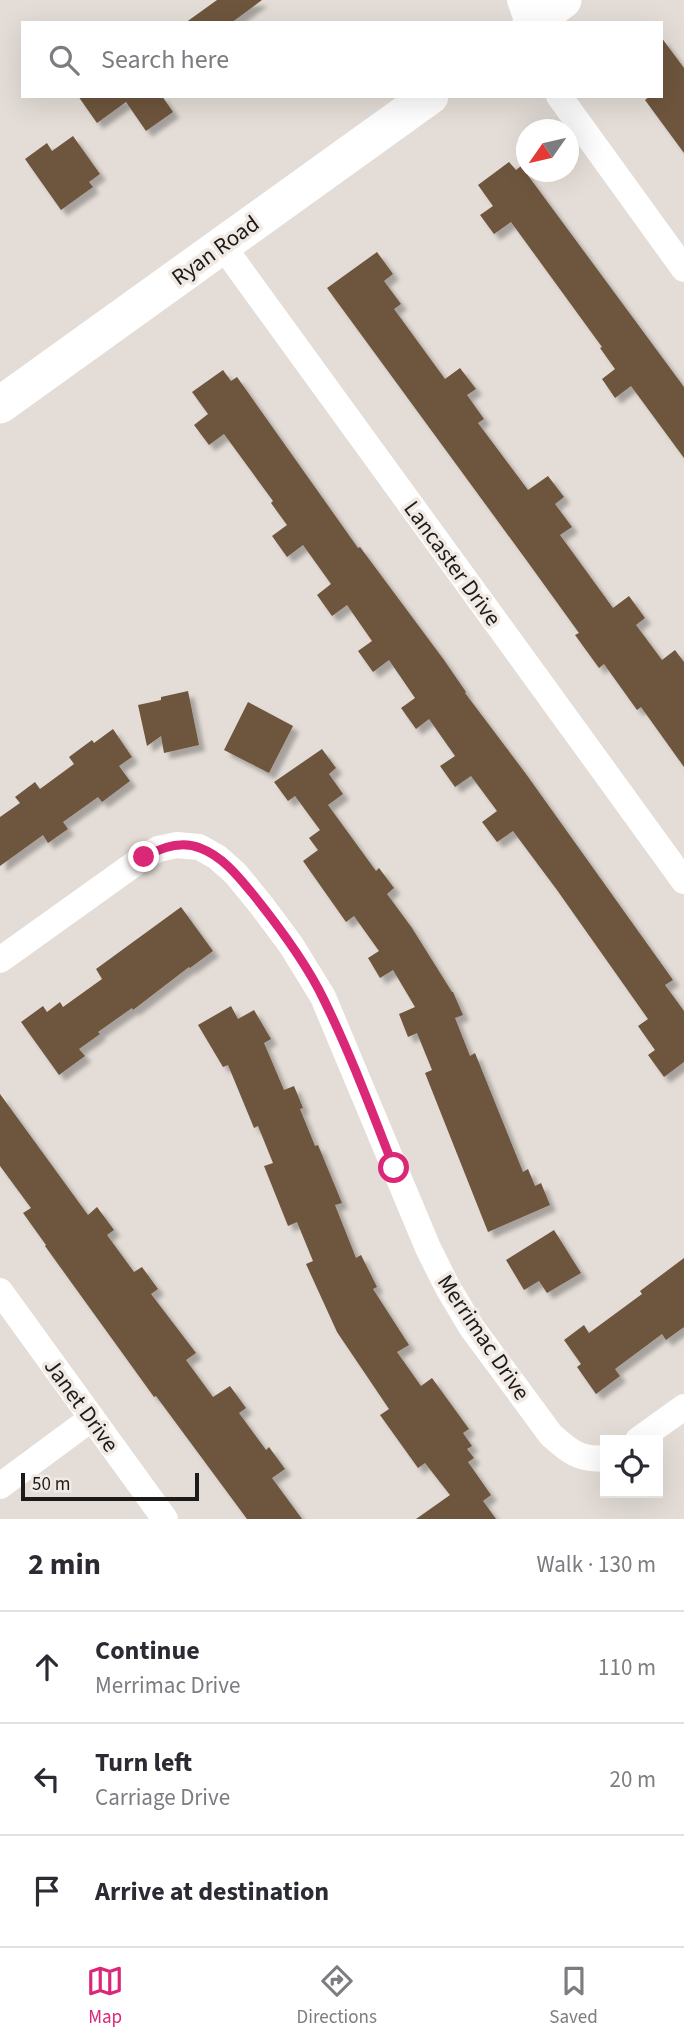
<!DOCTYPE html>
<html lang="en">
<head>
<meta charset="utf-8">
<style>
	:root { --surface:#fff; --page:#f2f2f3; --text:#2b2b33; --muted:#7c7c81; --line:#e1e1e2; --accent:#db2777 }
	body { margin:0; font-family:"Source Sans 3",sans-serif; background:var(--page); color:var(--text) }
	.controls { position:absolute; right:21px; bottom:21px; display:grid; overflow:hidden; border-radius:0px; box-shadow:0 7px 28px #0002 }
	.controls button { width:63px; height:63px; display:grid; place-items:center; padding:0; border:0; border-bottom:2px solid var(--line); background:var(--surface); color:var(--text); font:35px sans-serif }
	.compass { position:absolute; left:516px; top:119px; width:63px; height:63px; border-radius:50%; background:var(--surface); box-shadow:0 7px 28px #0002; rotate:236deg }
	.scale { position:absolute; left:21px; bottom:18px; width:178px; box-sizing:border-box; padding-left:7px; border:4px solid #1d1b19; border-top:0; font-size:19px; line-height:24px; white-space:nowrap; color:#1d1b19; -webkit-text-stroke:5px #f1eae4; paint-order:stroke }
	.stop { position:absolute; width:21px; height:21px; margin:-16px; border:5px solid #db2777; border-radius:50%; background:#fff }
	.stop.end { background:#db2777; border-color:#fff; box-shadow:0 2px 7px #0008 }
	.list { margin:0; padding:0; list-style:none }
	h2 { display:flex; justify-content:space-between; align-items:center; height:91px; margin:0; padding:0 28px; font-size:30px }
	h2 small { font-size:23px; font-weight:400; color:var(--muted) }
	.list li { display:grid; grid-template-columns:46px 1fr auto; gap:21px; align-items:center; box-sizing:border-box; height:112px; padding:0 28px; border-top:2px solid var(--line) }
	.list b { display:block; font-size:26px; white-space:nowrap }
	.list p { margin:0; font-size:23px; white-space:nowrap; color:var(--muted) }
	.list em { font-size:23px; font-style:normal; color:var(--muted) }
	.icon { flex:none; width:38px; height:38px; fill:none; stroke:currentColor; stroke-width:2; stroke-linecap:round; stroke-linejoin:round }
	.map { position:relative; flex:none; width:684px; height:1519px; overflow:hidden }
	.search { position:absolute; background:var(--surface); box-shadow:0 7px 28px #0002; left:21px; right:21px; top:21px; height:77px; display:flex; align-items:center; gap:18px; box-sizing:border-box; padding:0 24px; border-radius:0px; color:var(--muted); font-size:26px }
	.sheet { height:427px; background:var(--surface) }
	nav { display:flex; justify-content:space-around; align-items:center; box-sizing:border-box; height:98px; border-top:2px solid var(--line); background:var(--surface); font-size:19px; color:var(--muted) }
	nav a { display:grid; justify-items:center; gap:4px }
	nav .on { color:var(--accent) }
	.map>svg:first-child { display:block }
	.building { fill:#6e553d; filter:url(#shadow) }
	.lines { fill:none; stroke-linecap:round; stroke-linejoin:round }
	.street { stroke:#fff; stroke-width:26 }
	.secondary { stroke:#fff; stroke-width:37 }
	.route { stroke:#db2777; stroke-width:9 }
	.labels { text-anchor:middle; stroke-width:7; stroke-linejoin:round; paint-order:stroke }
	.street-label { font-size:23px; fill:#1d1b19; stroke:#f1eae4 }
</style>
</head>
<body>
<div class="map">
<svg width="684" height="1519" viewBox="0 0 684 1519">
	<defs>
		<filter id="shadow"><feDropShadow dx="6" dy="6" stdDeviation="2" flood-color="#0004"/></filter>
	</defs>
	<rect width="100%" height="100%" fill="#e4ddd7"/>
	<g class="building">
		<polygon points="217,0 262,0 231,23 185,23"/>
		<polygon points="661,37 684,68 684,153 645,100 650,96 661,96"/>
		<polygon points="78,96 162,96 173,112 146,131 126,102 97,123"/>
		<polygon points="73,136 100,174 89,182 93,187 61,210 25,159 47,143 52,151"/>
		<polygon points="509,162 516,170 521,166 684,387 684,458 631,386 615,398 602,379 615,369 600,348 602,347 511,222 494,234 480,215 493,206 478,185"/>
		<polygon points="377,252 393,274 384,281 401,304 394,309 445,379 460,368 476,389 467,395 484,419 478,423 528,490 548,476 564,497 555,504 572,527 560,535 613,608 629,596 645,618 636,625 662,660 675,650 684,662 684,767 641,707 637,710 604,664 599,668 575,635 579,633 527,561 327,288"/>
		<polygon points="223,370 231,381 237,377 358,548 360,547 444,660 466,692 465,693 526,774 673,980 665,985 684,1011 684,1062 664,1077 648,1055 655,1050 638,1026 648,1019 557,890 513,831 497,842 482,822 497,811 471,776 455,787 440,766 455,756 429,719 416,729 401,708 415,698 389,660 373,672 358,651 372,641 347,605 332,616 317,595 331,584 303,545 287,557 272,536 287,525 271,503 273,501 224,434 209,445 194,425 208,414 192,392"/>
		<polygon points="188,691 199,745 164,753 161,736 147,746 138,705 161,700 161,697"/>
		<polygon points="248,702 293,726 269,773 224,750"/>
		<polygon points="113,729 132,757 119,766 130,781 102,802 98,797 63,822 68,829 48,843 43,835 0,866 0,817 20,803 15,797 35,782 40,789 74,764 69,757 92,740 94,743"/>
		<polygon points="322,749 336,768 329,774 343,794 328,805 376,871 379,868 394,888 387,894 412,928 452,992 453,992 463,1015 455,1018 470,1056 475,1053 523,1172 528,1169 535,1186 541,1183 550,1205 488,1232 425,1073 432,1070 417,1033 408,1037 399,1014 415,1007 393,970 380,978 368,958 379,951 354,916 346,922 303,861 318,850 309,838 320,830 295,796 288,801 274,782"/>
		<polygon points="181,907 213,951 190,968 189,967 133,1010 132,1008 98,1032 100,1034 79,1049 85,1056 59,1075 21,1022 43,1006 47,1012 60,1002 63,1007 102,979 96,969"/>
		<polygon points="231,1006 238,1019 254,1010 271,1039 264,1043 284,1090 294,1086 303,1108 300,1109 315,1146 318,1145 342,1203 335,1205 356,1258 361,1255 377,1287 373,1289 409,1345 397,1352 421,1386 432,1378 469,1429 463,1433 472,1446 467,1449 474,1458 468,1462 491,1495 483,1501 496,1519 416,1519 450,1495 425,1463 418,1468 380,1415 389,1409 337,1332 306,1264 313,1261 297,1222 288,1226 264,1166 273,1163 258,1126 254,1128 228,1065 223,1067 198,1025"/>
		<polygon points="0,1094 88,1215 97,1207 114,1230 107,1235 134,1272 142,1267 158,1289 151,1294 196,1353 186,1360 213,1397 230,1386 246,1408 239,1413 266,1450 269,1447 285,1469 272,1478 302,1519 247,1519 156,1396 154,1397 45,1246 46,1245 23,1213 31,1208 0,1166"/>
		<polygon points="554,1230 581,1273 547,1293 539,1281 524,1290 506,1260"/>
		<polygon points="684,1258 684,1327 666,1340 662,1334 615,1369 620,1376 596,1394 577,1367 581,1364 564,1340 584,1325 589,1333 642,1294 640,1291"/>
	</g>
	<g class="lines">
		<g class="street">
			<polyline points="520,0 528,23"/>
			<polyline points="559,96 684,269"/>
			<polyline points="222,245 684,881"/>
			<path d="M0 960 144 857 158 849 177 845 199 847 217 857 236 874 262 906 291 945 323 997 428 1248 448 1288 472 1328 551 1435C569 1451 580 1461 605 1458"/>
			<polyline points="0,1291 165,1519"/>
			<polyline points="638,1440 684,1407"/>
			<polyline points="0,1486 92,1418"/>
		</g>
		<g class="secondary">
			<polyline points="531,23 563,0"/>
			<polyline points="0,405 430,96"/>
		</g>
	</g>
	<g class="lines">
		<path class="route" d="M144 857C160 848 181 840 200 848 222 856 238 876 252 893 277 924 307 964 324 1000 351 1055 372 1112 394 1168"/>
	</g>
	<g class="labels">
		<g class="street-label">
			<text transform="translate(215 250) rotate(-36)" y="8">Ryan Road</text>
			<text transform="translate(453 563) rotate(54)" y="8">Lancaster Drive</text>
			<text transform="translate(484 1337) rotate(56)" y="8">Merrimac Drive</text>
			<text transform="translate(82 1405) rotate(54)" y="8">Janet Drive</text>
		</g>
	</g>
</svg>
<div class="controls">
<button><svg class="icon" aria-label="locate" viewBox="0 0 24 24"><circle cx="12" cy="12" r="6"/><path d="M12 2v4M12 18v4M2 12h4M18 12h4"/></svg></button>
</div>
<svg class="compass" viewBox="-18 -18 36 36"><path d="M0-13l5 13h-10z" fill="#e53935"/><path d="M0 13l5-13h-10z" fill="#7c7c81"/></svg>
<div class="scale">50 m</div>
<div class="stop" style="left:394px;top:1168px"></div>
<div class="stop end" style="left:144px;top:857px"></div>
<div class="search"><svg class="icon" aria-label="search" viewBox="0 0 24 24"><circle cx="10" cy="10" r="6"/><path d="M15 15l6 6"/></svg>Search here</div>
</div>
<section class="sheet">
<h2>2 min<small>Walk · 130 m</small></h2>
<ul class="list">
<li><svg class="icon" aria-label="ahead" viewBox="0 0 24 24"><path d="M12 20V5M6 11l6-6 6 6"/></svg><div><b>Continue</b><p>Merrimac Drive</p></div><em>110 m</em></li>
<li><svg class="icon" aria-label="left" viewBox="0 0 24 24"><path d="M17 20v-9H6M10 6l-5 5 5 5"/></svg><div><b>Turn left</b><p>Carriage Drive</p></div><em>20 m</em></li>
<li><svg class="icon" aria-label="arrive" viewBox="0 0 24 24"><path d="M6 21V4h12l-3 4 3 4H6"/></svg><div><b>Arrive at destination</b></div></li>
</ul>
</section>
<nav>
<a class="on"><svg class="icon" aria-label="map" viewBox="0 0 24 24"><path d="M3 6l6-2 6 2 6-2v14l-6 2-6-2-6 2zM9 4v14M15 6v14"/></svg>Map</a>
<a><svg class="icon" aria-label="directions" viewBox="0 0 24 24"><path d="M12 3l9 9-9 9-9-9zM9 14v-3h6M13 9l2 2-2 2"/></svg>Directions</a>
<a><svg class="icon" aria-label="saved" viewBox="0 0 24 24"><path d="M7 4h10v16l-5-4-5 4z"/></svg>Saved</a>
</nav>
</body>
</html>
